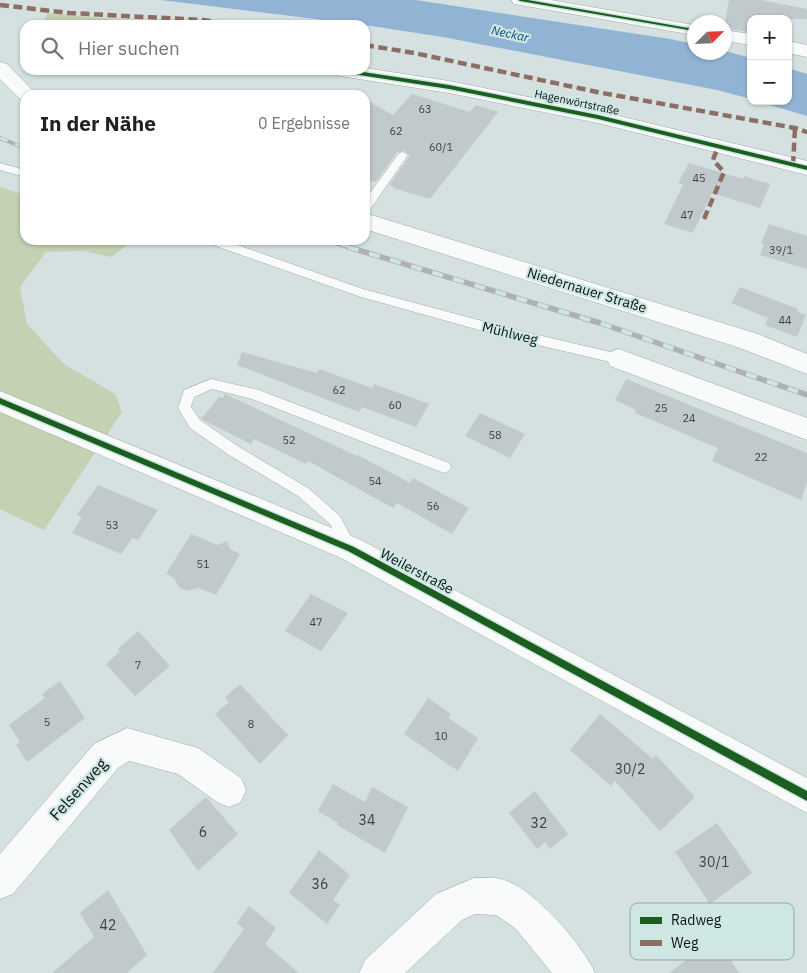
<!DOCTYPE html>
<html lang="de">
<head>
<meta charset="utf-8">
<style>
	:root { --surface:#fff; --page:#f6f6f6; --text:#202124; --muted:#757577; --line:#e0e0e0 }
	body { margin:0; font-family:"IBM Plex Sans",sans-serif; background:var(--page); color:var(--text) }
	.controls { position:absolute; right:15px; top:15px; display:grid; overflow:hidden; border-radius:10px; box-shadow:0 1px 4px #0004 }
	.controls button { width:45px; height:45px; display:grid; place-items:center; padding:0; border:0; border-bottom:1px solid var(--line); background:var(--surface); color:var(--text); font:25px sans-serif }
	.compass { position:absolute; left:687px; top:15px; width:45px; height:45px; border-radius:50%; background:var(--surface); box-shadow:0 1px 4px #0004; rotate:66deg }
	.list { margin:0; padding:0; list-style:none }
	h2 { display:flex; justify-content:space-between; align-items:center; height:65px; margin:0; padding:0 20px; font-size:21px }
	h2 small { font-size:16px; font-weight:400; color:var(--muted) }
	.icon { flex:none; width:28px; height:28px; fill:none; stroke:currentColor; stroke-width:2; stroke-linecap:round; stroke-linejoin:round }
	.map { position:relative; flex:none; width:807px; height:973px; overflow:hidden }
	.search { position:absolute; background:var(--surface); box-shadow:0 1px 4px #0004; left:20px; top:20px; width:350px; height:55px; display:flex; align-items:center; gap:12px; box-sizing:border-box; padding:0 18px; border-radius:15px; color:var(--muted); font-size:19px }
	.panel { position:absolute; background:var(--surface); box-shadow:0 1px 4px #0004; left:20px; top:90px; width:350px; height:155px; border-radius:15px }
	.map>svg:first-child { display:block }
	.green { fill:#c4d1b3 }
	.water { fill:#92b4d4 }
	.building { fill:#c0c9cb }
	.lines { fill:none; stroke-linecap:round; stroke-linejoin:round }
	.lane-casing { stroke:#a0a9a8; stroke-width:1 }
	.street-casing { stroke:#a0a9a8; stroke-width:1 }
	.secondary-casing { stroke:#a0a9a8; stroke-width:1 }
	.lane { fill:#f9fafa; fill-rule:evenodd }
	.street { fill:#f9fafa; fill-rule:evenodd }
	.secondary { fill:#f9fafa; fill-rule:evenodd }
	.rail-far1-casing { stroke:#afb1b1; stroke-width:4 }
	.rail-casing { stroke:#afb1b1; stroke-width:5.5 }
	.rail-far1 { stroke:#cfe7e3; stroke-width:2.5; stroke-dasharray:8; stroke-linecap:butt }
	.rail { stroke:#cfe7e3; stroke-width:4; stroke-dasharray:11; stroke-linecap:butt }
	.quiet { stroke:#8d6e63; stroke-width:4.5; stroke-dasharray:9 4.5; stroke-linecap:butt }
	.cycleway-casing { stroke:#cfe7e3; stroke-width:3 }
	.cycleway { fill:#1b5e20; fill-rule:evenodd }
	.labels { text-anchor:middle; stroke-width:4.5; stroke-linejoin:round; paint-order:stroke }
	.far-street-label { font-size:11px; fill:#0a1312; stroke:#cfe7e3 }
	.number-label { font-size:11px; fill:#3a4443 }
	.far-water-label { font-size:12px; font-style:italic; fill:#024780; stroke:#cfe7e3 }
	.street-label { font-size:14px; fill:#0a1312; stroke:#cfe7e3 }
	.near-number-label { font-size:14px; fill:#3a4443 }
	.near-street-label { font-size:16px; fill:#0a1312; stroke:#cfe7e3 }
	.key { fill:#cfe7e3; stroke:#94a7a4; stroke-width:1 }
	.key-label { font-size:14px; fill:#0a1312 }
</style>
</head>
<body>
<div class="map">
<svg width="807" height="973" viewBox="0 0 807 973">
	<rect width="100%" height="100%" fill="#d5e1e0"/>
	<g class="green">
		<polygon points="48,13 125,20 122,25 40,25"/>
		<polygon points="0,187 25,195 25,240 134,240 111,257 83,251 46,252 20,287 27,324 64,364 115,394 122,412 44,530 0,509"/>
	</g>
	<g class="water">
		<polygon points="161,0 416,0 670,39 694,44 694,52 725,51 751,58 751,99 717,90 443,37 365,25"/>
		<polygon points="788,68 807,74 807,116 757,101 788,101"/>
	</g>
	<g class="building">
		<polygon points="729,0 761,0 807,9 807,19 751,19 749,32 724,28"/>
		<polygon points="412,94 470,112 476,105 498,112 430,199 393,188 394,187 389,185 410,156 404,150 397,152 376,182 365,179 365,99 393,115"/>
		<polygon points="689,163 743,179 744,176 770,184 760,208 712,193 693,233 664,224 683,185 678,183"/>
		<polygon points="769,224 807,236 807,269 760,255 764,244 761,243"/>
		<polygon points="740,287 798,309 797,312 806,315 797,337 765,325 768,318 731,303"/>
		<polygon points="242,352 317,373 319,369 372,388 374,384 429,404 416,427 362,407 359,412 237,365"/>
		<polygon points="626,379 807,453 807,482 801,500 712,461 718,448 635,413 636,410 615,400"/>
		<polygon points="225,394 357,456 358,455 410,483 413,478 469,508 452,534 397,503 393,508 308,461 306,464 254,439 251,444 201,419 219,397 223,398"/>
		<polygon points="480,413 525,434 510,458 465,436"/>
		<polygon points="98,485 158,510 138,540 132,538 121,554 72,533 82,517 77,515"/>
		<polygon points="191,534 218,545 227,541 230,549 240,554 216,595 198,588 187,591 179,587 174,578 166,574"/>
		<polygon points="311,594 348,613 321,651 285,631"/>
		<polygon points="138,631 170,666 135,696 106,664 120,651 118,649"/>
		<polygon points="60,681 85,718 27,762 16,745 20,742 9,725 45,698 42,694"/>
		<polygon points="240,684 288,735 260,764 215,714 229,702 225,697"/>
		<polygon points="428,698 451,714 448,718 478,738 458,771 404,734"/>
		<polygon points="600,714 653,759 656,755 695,797 660,831 615,781 611,786 570,750"/>
		<polygon points="333,784 365,802 372,787 408,807 385,853 337,825 338,823 318,811"/>
		<polygon points="535,791 568,834 550,849 545,842 537,849 509,813"/>
		<polygon points="206,797 238,834 198,871 169,830"/>
		<polygon points="717,823 752,873 710,904 675,852"/>
		<polygon points="319,850 350,875 333,900 340,905 327,924 289,893"/>
		<polygon points="108,890 147,955 127,973 52,973 94,937 80,913"/>
		<polygon points="249,906 276,928 265,944 299,973 213,973 244,929 237,923"/>
		<polygon points="720,935 736,958 731,961 739,973 669,973"/>
	</g>
	<g class="lines">
		<defs>
			<g id="lane">
				<polygon points="403,152 408,155 369,211 365,212 365,200 399,153"/>
				<polygon points="0,163 25,170 25,177 0,170"/>
				<polygon points="205,240 223,240 363,289 508,328 619,354 623,356 625,359 623,362 619,364 508,338 361,297 207,243"/>
				<polygon points="211,379 259,390 449,463 451,467 449,471 444,473 252,399 212,389 194,397 191,407 200,420 239,447 308,488 340,516 357,548 355,553 350,554 345,553 330,524 298,496 229,455 190,428 178,408 184,390"/>
			</g>
			<g id="street">
				<polygon points="511,0 551,0 694,25 694,35 520,5 514,4"/>
				<polygon points="724,30 751,34 751,45 724,41"/>
				<polygon points="788,41 807,45 807,57 788,53"/>
				<polygon points="365,68 449,81 598,111 807,161 807,175 598,123 449,93 340,76 333,74 330,70 365,70"/>
				<polygon points="619,349 807,418 807,440 610,366 607,359 610,352"/>
				<polygon points="0,391 361,540 807,778 807,813 341,558 0,412"/>
				<polygon points="127,728 198,748 241,778 246,790 241,802 229,807 217,802 178,774 129,761 118,768 13,894 0,899 0,854 94,744"/>
				<path d="M474 878C483 878 493 877 501 879 532 886 583 945 595 973H552L515 928 496 915 475 914 462 920 405 973H359L365 960 436 894Z"/>
			</g>
			<g id="secondary">
				<polygon points="0,62 7,64 37,95 25,95 25,100 20,99 0,79"/>
				<polygon points="365,213 758,334 807,354 807,374 740,348 365,229"/>
			</g>
		</defs>
		<use href="#lane" class="lane-casing"/>
		<use href="#street" class="street-casing"/>
		<use href="#secondary" class="secondary-casing"/>
		<use href="#lane" class="lane"/>
		<use href="#street" class="street"/>
		<use href="#secondary" class="secondary"/>
		<defs>
			<g id="rail-far1">
				<polyline points="0,138 25,148"/>
				<polyline points="325,240 352,248"/>
			</g>
			<polyline id="rail" points="348,247 600,323 807,395"/>
		</defs>
		<use href="#rail-far1" class="rail-far1-casing"/>
		<use href="#rail" class="rail-casing"/>
		<use href="#rail-far1" class="rail-far1"/>
		<use href="#rail" class="rail"/>
		<g class="quiet">
			<polyline points="0,5 69,13 203,20 236,25"/>
			<polyline points="365,45 414,53 597,92 795,128 807,132"/>
			<polyline points="793,165 795,128"/>
			<polyline points="704,219 724,172 713,160 718,146"/>
		</g>
		<defs>
			<g id="cycleway">
				<polygon points="518,0 528,0 694,29 694,31 520,1"/>
				<polygon points="337,70 350,70 449,85 598,115 807,166 807,170 598,119 449,89 340,72"/>
				<polygon points="0,398 354,547 807,791 807,801 348,551 0,404"/>
			</g>
		</defs>
		<use href="#cycleway" class="cycleway-casing"/>
		<use href="#cycleway" class="cycleway"/>
	</g>
	<g class="labels">
		<g class="far-street-label">
			<text transform="translate(577 102) rotate(12)" y="4">Hagenwörtstraße</text>
		</g>
		<g class="number-label">
			<text x="425" y="113">63</text>
			<text x="396" y="135">62</text>
			<text x="441" y="151">60/1</text>
			<text x="699" y="182">45</text>
			<text x="687" y="219">47</text>
			<text x="781" y="254">39/1</text>
			<text x="785" y="324">44</text>
			<text x="339" y="394">62</text>
			<text x="395" y="409">60</text>
			<text x="661" y="412">25</text>
			<text x="689" y="422">24</text>
			<text x="495" y="439">58</text>
			<text x="289" y="444">52</text>
			<text x="761" y="461">22</text>
			<text x="375" y="485">54</text>
			<text x="433" y="510">56</text>
			<text x="112" y="529">53</text>
			<text x="203" y="568">51</text>
			<text x="316" y="626">47</text>
			<text x="138" y="669">7</text>
			<text x="47" y="726">5</text>
			<text x="251" y="728">8</text>
			<text x="441" y="740">10</text>
		</g>
		<g class="far-water-label">
			<text transform="translate(510 34) rotate(12)" y="4">Neckar</text>
		</g>
		<g class="street-label">
			<text transform="translate(587 290) rotate(17)" y="5">Niedernauer Straße</text>
			<text transform="translate(510 333) rotate(14)" y="5">Mühlweg</text>
			<text transform="translate(417 571) rotate(28)" y="5">Weilerstraße</text>
		</g>
		<g class="near-number-label">
			<text x="630" y="774">30/2</text>
			<text x="367" y="825">34</text>
			<text x="539" y="828">32</text>
			<text x="203" y="837">6</text>
			<text x="714" y="867">30/1</text>
			<text x="320" y="889">36</text>
			<text x="108" y="930">42</text>
		</g>
		<g class="near-street-label">
			<text transform="translate(78 789) rotate(-48)" y="6">Felsenweg</text>
		</g>
	</g>
	<rect x="630" y="903" width="164" height="57" rx="8" class="key"/>
	<rect x="640" y="917" width="22" height="7" fill="#1b5e20"/>
	<rect x="640" y="940" width="22" height="6" fill="#8d6e63"/>
	<g class="key-label">
		<text x="671" y="925">Radweg</text>
		<text x="671" y="948">Weg</text>
	</g>
</svg>
<div class="controls">
<button>+</button>
<button>−</button>
</div>
<svg class="compass" viewBox="-18 -18 36 36"><path d="M0-13l5 13h-10z" fill="#e53935"/><path d="M0 13l5-13h-10z" fill="#757577"/></svg>
<div class="search"><svg class="icon" aria-label="search" viewBox="0 0 24 24"><circle cx="10" cy="10" r="6"/><path d="M15 15l6 6"/></svg>Hier suchen</div>
<section class="panel">
<h2>In der Nähe<small>0 Ergebnisse</small></h2>
<ul class="list">
</ul>
</section>
</div>
</body>
</html>
